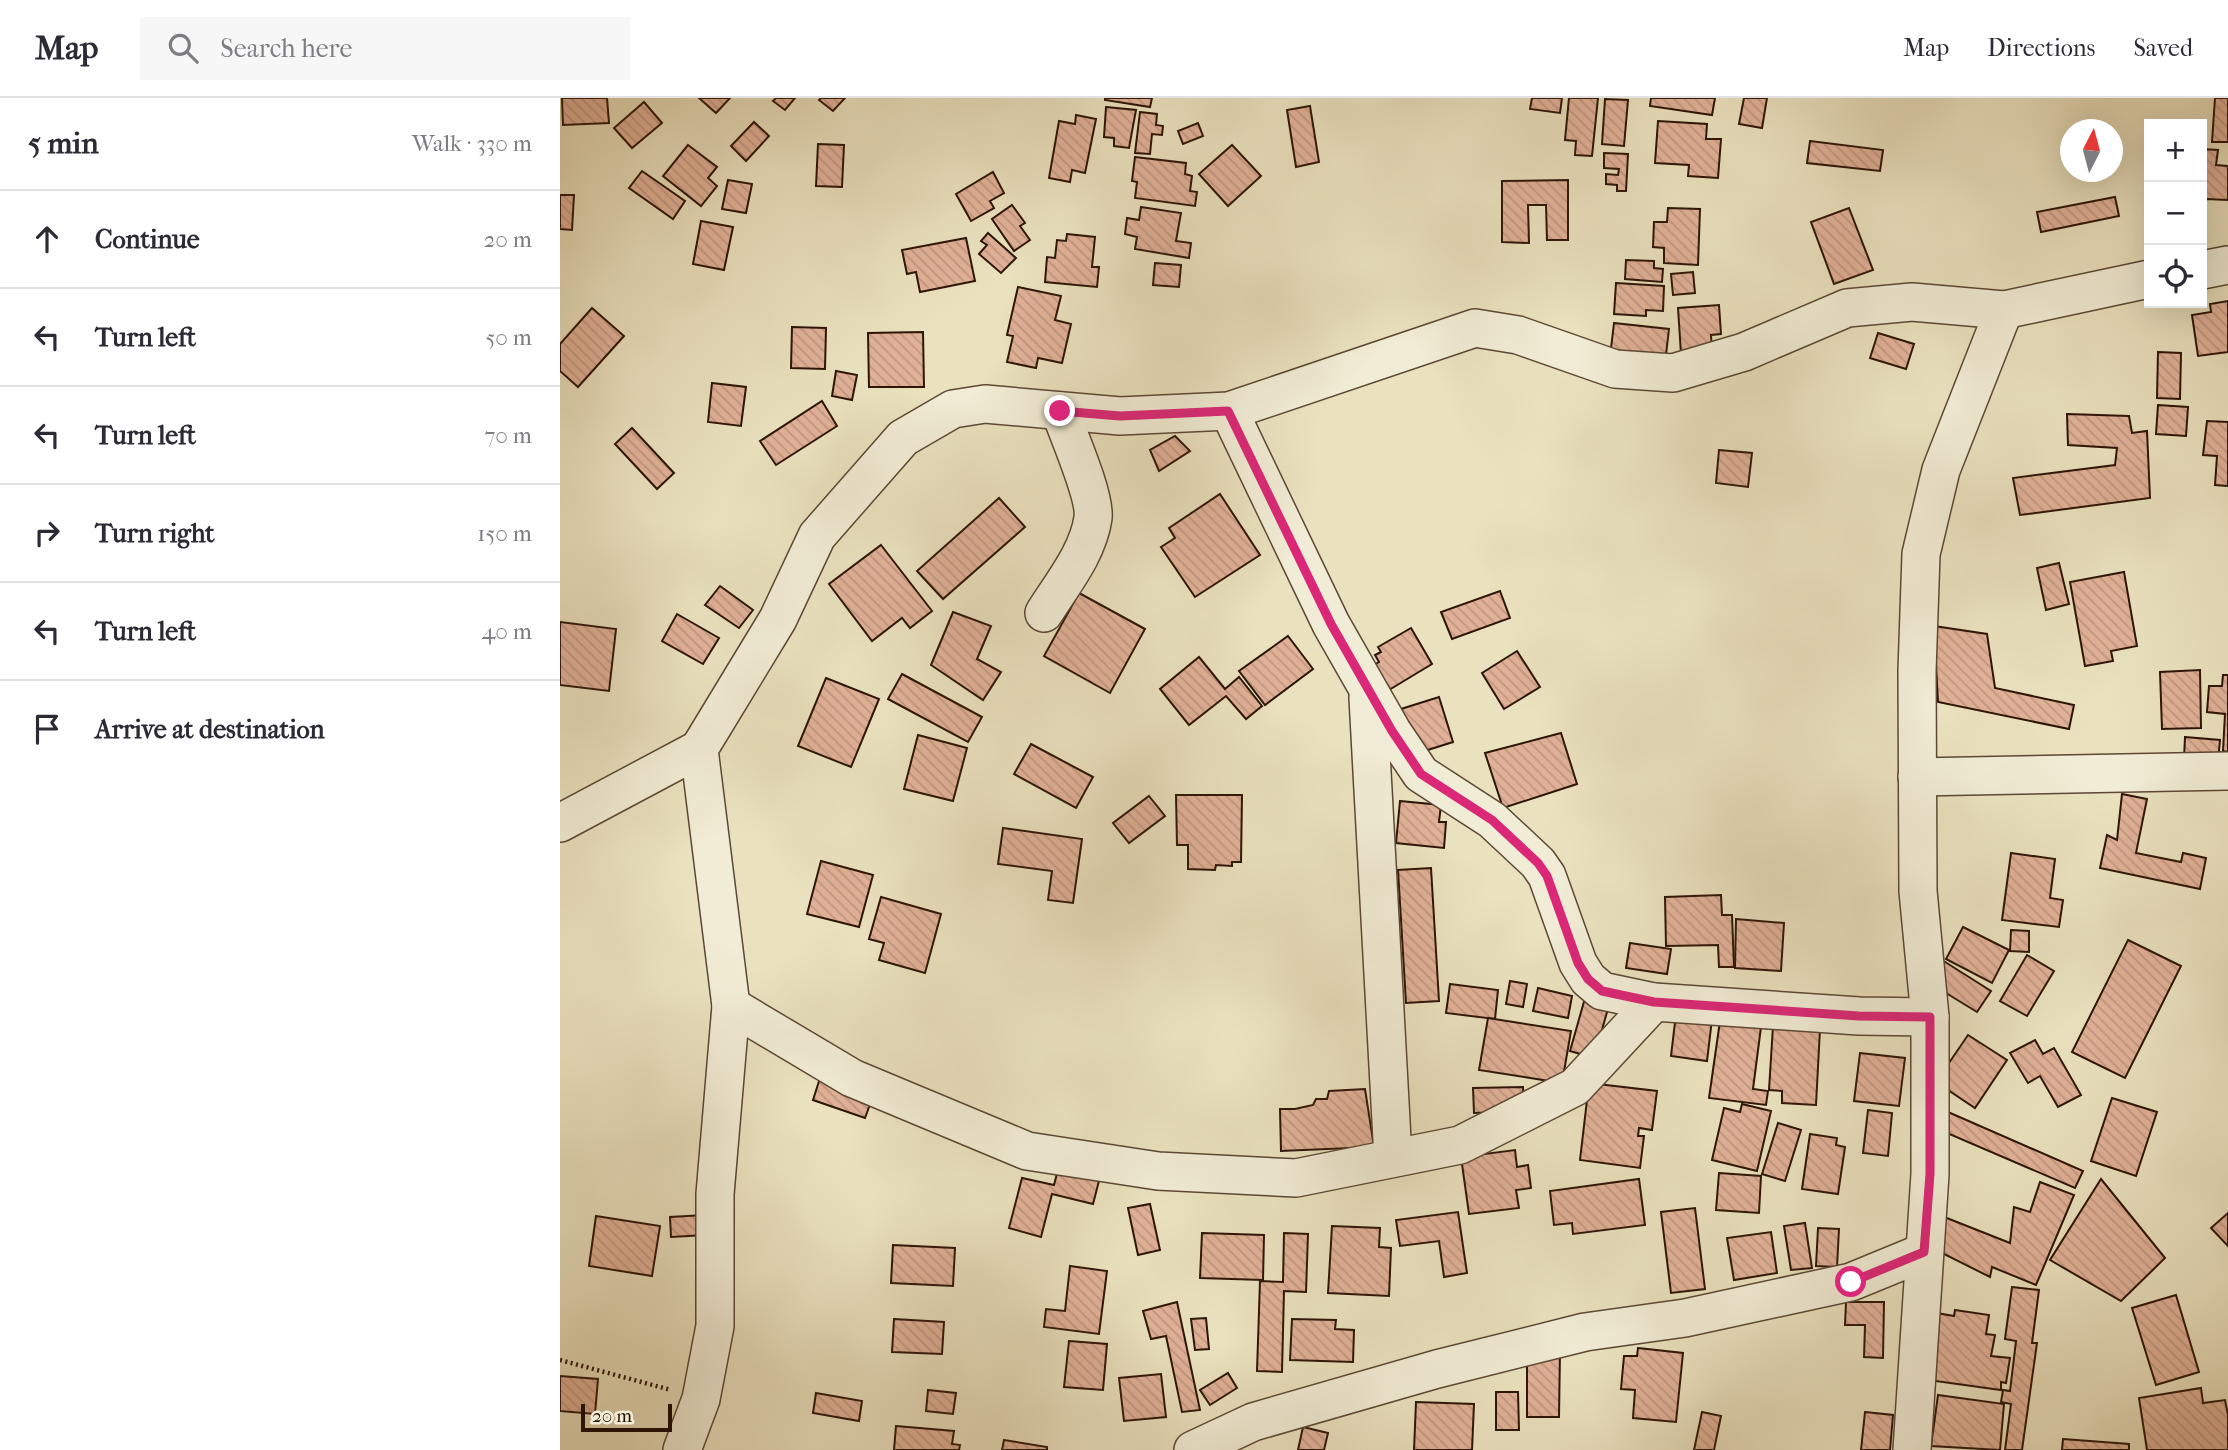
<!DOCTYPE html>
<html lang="en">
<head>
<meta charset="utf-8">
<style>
	:root { --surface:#fff; --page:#f7f7f7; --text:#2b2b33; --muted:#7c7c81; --line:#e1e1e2 }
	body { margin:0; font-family:"IM FELL French Canon",serif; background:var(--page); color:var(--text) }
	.controls { position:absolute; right:21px; top:21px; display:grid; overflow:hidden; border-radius:0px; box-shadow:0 7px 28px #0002 }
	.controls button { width:63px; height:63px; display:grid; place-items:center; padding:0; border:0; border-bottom:2px solid var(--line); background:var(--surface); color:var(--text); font:35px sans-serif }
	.compass { position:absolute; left:1500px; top:21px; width:63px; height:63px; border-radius:50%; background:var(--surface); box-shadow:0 7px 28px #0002; rotate:6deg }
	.scale { position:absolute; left:21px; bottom:18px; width:91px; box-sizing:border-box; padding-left:7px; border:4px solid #2d1506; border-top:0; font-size:19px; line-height:24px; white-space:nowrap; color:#2d1506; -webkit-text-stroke:5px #f1ecd5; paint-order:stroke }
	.stop { position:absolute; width:21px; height:21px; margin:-16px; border:5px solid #db2777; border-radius:50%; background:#fff }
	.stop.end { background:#db2777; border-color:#fff; box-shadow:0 2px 7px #0008 }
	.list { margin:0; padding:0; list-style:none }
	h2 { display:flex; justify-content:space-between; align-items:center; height:91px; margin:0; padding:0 28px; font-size:30px }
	h2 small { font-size:23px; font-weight:400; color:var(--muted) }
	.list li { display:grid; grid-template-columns:46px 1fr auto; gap:21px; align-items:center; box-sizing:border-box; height:98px; padding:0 28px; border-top:2px solid var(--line) }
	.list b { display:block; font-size:26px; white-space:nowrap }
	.list em { font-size:23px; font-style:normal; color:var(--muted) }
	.icon { flex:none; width:38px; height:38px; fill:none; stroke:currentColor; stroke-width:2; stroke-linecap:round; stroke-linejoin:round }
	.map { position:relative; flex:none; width:1668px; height:1352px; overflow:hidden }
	header { display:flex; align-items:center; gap:42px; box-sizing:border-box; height:98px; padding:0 35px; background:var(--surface); border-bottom:2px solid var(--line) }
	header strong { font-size:33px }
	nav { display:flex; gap:38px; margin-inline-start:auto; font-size:24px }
	.search { width:490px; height:63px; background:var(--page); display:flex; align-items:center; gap:18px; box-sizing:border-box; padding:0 24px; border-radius:0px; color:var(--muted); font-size:26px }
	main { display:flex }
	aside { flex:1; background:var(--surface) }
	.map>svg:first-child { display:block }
	.building { fill:url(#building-back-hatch); stroke:#2d1506; stroke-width:2 }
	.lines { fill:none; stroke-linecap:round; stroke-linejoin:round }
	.minor-casing { stroke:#5c4834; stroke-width:40 }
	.path { stroke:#2d1506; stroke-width:4.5; stroke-dasharray:2 3.5; stroke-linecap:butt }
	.minor { stroke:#f1ecd5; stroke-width:37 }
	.route { stroke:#db2777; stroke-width:9 }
</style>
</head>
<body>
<header>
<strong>Map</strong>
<div class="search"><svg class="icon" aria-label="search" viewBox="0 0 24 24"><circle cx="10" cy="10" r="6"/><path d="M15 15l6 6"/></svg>Search here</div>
<nav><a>Map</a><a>Directions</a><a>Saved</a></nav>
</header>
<main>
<aside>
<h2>5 min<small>Walk · 330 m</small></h2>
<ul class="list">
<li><svg class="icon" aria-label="ahead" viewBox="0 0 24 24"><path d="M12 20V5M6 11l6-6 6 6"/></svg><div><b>Continue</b></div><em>20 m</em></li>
<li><svg class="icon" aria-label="left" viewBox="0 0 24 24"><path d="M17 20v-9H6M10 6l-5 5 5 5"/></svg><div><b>Turn left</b></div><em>50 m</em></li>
<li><svg class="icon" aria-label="left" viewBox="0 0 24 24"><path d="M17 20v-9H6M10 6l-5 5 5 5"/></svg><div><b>Turn left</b></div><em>70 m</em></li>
<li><svg class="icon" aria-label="right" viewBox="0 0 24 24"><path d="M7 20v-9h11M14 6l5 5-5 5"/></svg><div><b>Turn right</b></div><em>150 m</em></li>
<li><svg class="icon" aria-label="left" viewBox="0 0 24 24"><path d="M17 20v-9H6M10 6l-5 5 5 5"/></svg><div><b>Turn left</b></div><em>40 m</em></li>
<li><svg class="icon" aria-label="arrive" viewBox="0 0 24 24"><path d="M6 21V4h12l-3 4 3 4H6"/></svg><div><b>Arrive at destination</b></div></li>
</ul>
</aside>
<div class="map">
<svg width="1668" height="1352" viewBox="0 0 1668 1352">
	<defs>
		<pattern id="building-back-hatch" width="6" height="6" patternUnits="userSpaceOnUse" patternTransform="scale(1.75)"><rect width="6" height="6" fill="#e1b197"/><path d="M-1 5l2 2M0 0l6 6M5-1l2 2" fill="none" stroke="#c19781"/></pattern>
	</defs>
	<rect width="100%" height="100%" fill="#eae1be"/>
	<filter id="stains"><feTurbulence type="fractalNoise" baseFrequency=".00286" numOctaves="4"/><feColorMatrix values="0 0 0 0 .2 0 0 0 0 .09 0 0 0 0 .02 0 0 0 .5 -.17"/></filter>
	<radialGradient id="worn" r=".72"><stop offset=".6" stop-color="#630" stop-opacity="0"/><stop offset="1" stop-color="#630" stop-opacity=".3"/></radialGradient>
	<g class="building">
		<polygon points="2,0 47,0 49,25 3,27"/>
		<polygon points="139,0 170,0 156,15"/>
		<polygon points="216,0 235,0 225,12 213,3"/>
		<polygon points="261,0 285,0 273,13 259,2"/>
		<polygon points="545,0 592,0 590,9 545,2"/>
		<polygon points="972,0 1002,0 1000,15 970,11"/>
		<polygon points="1009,0 1038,0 1032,58 1015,57 1016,43 1005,42"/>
		<polygon points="1091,0 1155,0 1152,17 1090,8"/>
		<polygon points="1184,0 1207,0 1202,30 1179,26"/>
		<polygon points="1655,0 1668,0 1668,44 1652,44"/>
		<polygon points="1045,1 1068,2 1064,48 1042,46"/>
		<polygon points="84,4 102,25 72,50 54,30"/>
		<polygon points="750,8 759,64 736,69 727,12"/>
		<polygon points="546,9 576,12 569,50 554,48 554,40 544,39"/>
		<polygon points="580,14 597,16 596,27 603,28 602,37 592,36 590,56 575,55"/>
		<polygon points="516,17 536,21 525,75 512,72 510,84 489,80 499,23 515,26"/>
		<polygon points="1098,23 1147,26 1146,41 1161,41 1158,80 1128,78 1129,67 1095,65"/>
		<polygon points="194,24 209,38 186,63 171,48"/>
		<polygon points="638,25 643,38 623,46 618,33"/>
		<polygon points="1250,43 1323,52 1320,73 1247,65"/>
		<polygon points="258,46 284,47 282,89 256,88"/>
		<polygon points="128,47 157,69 148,80 157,88 141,108 103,78"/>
		<polygon points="672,47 701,78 668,108 639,76"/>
		<polygon points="1642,51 1658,52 1656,67 1668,68 1668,102 1646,101 1645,118 1642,118"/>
		<polygon points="1044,55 1068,56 1066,93 1057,93 1057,87 1046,86 1046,76 1058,77 1059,71 1044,70"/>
		<polygon points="575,59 626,65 625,76 632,78 630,93 637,94 635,108 575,100 577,84 572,83"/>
		<polygon points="82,73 125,103 113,121 69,90"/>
		<polygon points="433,74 444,95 430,103 434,110 411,123 396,96"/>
		<polygon points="168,82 192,86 186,115 162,111"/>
		<polygon points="1008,82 1008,142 987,142 986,107 968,107 969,145 942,144 942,83"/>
		<polygon points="0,97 14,97 12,132 0,131"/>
		<polygon points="1555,99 1559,118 1481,134 1477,114"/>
		<polygon points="452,107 465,125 460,128 470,142 454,153 432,121"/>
		<polygon points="581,109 621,115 616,143 631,145 629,160 575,151 577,139 565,136 567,120 579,122"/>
		<polygon points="1108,110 1140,111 1138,167 1104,165 1104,150 1093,149 1094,124 1107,124"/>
		<polygon points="1289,110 1313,172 1274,186 1251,124"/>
		<polygon points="141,123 173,129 164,172 133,166"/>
		<polygon points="428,135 456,160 441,175 419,156 427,147 421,143"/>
		<polygon points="507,136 535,139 532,169 539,169 537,189 485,184 487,159 495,160 497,142 506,143"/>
		<polygon points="406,140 415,183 360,194 356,174 347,176 342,152"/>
		<polygon points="1066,162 1094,163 1094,170 1103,171 1102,184 1065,181"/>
		<polygon points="595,165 621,167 619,189 593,187"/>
		<polygon points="1133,174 1135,195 1113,197 1111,176"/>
		<polygon points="1056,185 1104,188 1103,213 1086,212 1086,218 1054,216"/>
		<polygon points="458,189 501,198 495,222 511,226 502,265 478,260 476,270 447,264 453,238 447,237"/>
		<polygon points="1668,203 1668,254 1638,258 1632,217 1651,214 1650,206"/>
		<polygon points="1159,207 1161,236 1151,237 1152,254 1121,256 1118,210"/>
		<polygon points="32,210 64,238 18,289 0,273 0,246"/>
		<polygon points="1054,225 1109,231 1105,265 1050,259"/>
		<polygon points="232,229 266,230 265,271 231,270"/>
		<polygon points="363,234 364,289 309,289 308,235"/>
		<polygon points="1318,235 1354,246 1346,271 1310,260"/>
		<polygon points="1598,254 1621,255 1620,301 1597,300"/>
		<polygon points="276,273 297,277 292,302 272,298"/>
		<polygon points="152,285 186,289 181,328 148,324"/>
		<polygon points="262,303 277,328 216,367 200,343"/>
		<polygon points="1598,307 1628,309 1626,338 1596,336"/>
		<polygon points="1507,316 1569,318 1572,335 1587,333 1590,400 1460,417 1453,380 1555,367 1557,350 1508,347"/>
		<polygon points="1647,323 1668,324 1668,388 1655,387 1657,358 1643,357"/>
		<polygon points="72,330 114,375 97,391 55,346"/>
		<polygon points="615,338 630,353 599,373 590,352"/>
		<polygon points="1159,352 1192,355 1188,389 1156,385"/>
		<polygon points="660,396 700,457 635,499 601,449 615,440 609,430"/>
		<polygon points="439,400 465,429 383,501 357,473"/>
		<polygon points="321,447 372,513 350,530 342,520 312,543 269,486"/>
		<polygon points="1499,465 1509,506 1486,512 1477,470"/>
		<polygon points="1564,474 1577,548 1551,553 1553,563 1525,568 1510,484"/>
		<polygon points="160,488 193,512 179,530 145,507"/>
		<polygon points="940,493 950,520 892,541 881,514"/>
		<polygon points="519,495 585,531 550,595 484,558"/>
		<polygon points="393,514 431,528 417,561 441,574 423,602 371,567"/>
		<polygon points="117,516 159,540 143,566 102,543"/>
		<polygon points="0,524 56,531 49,593 0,587"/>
		<polygon points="1374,528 1427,536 1435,590 1514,607 1509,631 1378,604"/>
		<polygon points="851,530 872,566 829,592 814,567 819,564 815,557 821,554 818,549"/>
		<polygon points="728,538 753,571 705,607 679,573"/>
		<polygon points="957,553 980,589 944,611 922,575"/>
		<polygon points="639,559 665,591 679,579 702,608 686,621 666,598 629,627 600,591"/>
		<polygon points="1640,572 1641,630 1602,631 1600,574"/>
		<polygon points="342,576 422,619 408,644 328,601"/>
		<polygon points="1663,577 1668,577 1668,654 1663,653 1665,616 1647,614 1649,588 1662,588"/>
		<polygon points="266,580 319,601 291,669 238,648"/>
		<polygon points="879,599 893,644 855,656 841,611"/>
		<polygon points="1001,635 1017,686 943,710 925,655"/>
		<polygon points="358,637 407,650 393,703 344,691"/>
		<polygon points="1625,639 1660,642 1658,663 1624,661"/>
		<polygon points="471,646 533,679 516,710 454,676"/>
		<polygon points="1562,696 1587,701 1576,755 1621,764 1623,755 1646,760 1640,791 1540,770 1547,737 1557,742"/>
		<polygon points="616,697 682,697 681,764 672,764 672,768 656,767 655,772 628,771 628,747 617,747"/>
		<polygon points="589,698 605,718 569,745 553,725"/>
		<polygon points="840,703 881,707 879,724 886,724 884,750 836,745"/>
		<polygon points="443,730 522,741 513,805 488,802 492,773 438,766"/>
		<polygon points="1451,755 1495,761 1490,800 1503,802 1499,829 1442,822"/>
		<polygon points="261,763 313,777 299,829 247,816"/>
		<polygon points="871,770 879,903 846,905 838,772"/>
		<polygon points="1161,797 1162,817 1172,817 1174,869 1159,869 1158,847 1106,848 1105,799"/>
		<polygon points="321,799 381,816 365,875 319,862 324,845 309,841"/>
		<polygon points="1176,821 1224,825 1221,873 1175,870"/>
		<polygon points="1403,829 1449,852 1432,885 1386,861"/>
		<polygon points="1451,832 1469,833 1469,854 1450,853"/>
		<polygon points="1568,842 1621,868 1565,980 1512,954"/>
		<polygon points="1070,845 1111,851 1107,876 1066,870"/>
		<polygon points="1467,857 1494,873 1467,918 1440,903"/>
		<polygon points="1382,862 1431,893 1417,914 1368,884"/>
		<polygon points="950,883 967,886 963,909 946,906"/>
		<polygon points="890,886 938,892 935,921 886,915"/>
		<polygon points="978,890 1012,898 1008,920 973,913"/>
		<polygon points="1027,893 1051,900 1034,960 1010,953"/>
		<polygon points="1116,916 1152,921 1147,963 1111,958"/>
		<polygon points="928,920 1011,933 1002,985 919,972"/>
		<polygon points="1160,923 1201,929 1193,991 1208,993 1206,1007 1149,1000"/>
		<polygon points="1213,928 1260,931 1256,1007 1222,1005 1222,993 1209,992"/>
		<polygon points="1408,937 1447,962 1415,1010 1376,984"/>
		<polygon points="1475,942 1483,956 1494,950 1521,997 1498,1009 1480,978 1468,985 1450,955"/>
		<polygon points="1300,955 1345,960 1339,1008 1294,1003"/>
		<polygon points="260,980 313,998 305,1020 253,1002"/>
		<polygon points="1029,985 1097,993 1092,1032 1079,1030 1078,1038 1084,1038 1080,1070 1020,1062"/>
		<polygon points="963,989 964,1013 914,1015 913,990"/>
		<polygon points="805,991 814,1049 721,1053 720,1011 735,1011 753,1007 756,1001 767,1001 769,993"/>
		<polygon points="1552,1000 1597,1014 1576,1078 1531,1063"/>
		<polygon points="1182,1006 1211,1013 1197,1073 1152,1062 1164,1010 1180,1014"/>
		<polygon points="1308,1012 1332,1015 1328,1058 1303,1055"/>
		<polygon points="1388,1014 1523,1073 1515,1090 1380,1032"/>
		<polygon points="1218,1025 1241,1032 1225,1083 1202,1076"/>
		<polygon points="1250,1036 1277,1040 1276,1047 1285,1049 1278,1096 1242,1091"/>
		<polygon points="955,1052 957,1069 968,1067 971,1090 956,1092 959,1110 909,1116 901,1059"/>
		<polygon points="499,1068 540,1079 533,1106 492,1096 481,1139 449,1130 462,1080 494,1087"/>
		<polygon points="1159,1075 1201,1078 1199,1115 1156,1112"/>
		<polygon points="1079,1081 1085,1127 1013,1136 1012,1125 994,1127 990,1093"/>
		<polygon points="1541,1081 1605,1160 1561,1203 1490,1162"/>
		<polygon points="1480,1084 1514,1097 1476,1187 1432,1169 1430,1179 1368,1148 1374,1115 1450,1145 1454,1109 1470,1114"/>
		<polygon points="590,1106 600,1152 578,1157 568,1110"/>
		<polygon points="1135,1110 1145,1191 1111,1195 1101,1114"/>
		<polygon points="898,1114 907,1175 884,1179 879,1143 840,1148 836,1122"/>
		<polygon points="1668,1115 1668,1148 1651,1130"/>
		<polygon points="145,1117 146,1137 111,1139 110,1119"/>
		<polygon points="36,1118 100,1128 92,1178 29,1168"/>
		<polygon points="1245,1125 1252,1170 1231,1172 1224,1128"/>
		<polygon points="772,1128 820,1130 819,1149 831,1150 829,1198 768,1195"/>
		<polygon points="1258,1130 1279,1131 1277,1169 1256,1168"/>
		<polygon points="1211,1134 1217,1175 1174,1182 1167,1140"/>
		<polygon points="642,1135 704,1137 703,1182 640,1180"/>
		<polygon points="724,1135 748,1136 746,1194 724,1193 722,1274 697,1273 700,1183 723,1184"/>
		<polygon points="333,1147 395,1150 393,1188 331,1185"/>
		<polygon points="510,1168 547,1173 539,1236 484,1229 486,1211 505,1213"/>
		<polygon points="1452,1189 1479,1192 1472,1245 1477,1245 1462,1352 1445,1352 1451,1306 1441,1304 1443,1292 1450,1293 1456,1243 1445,1241"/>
		<polygon points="1616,1197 1639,1274 1596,1287 1572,1210"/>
		<polygon points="617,1204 640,1312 622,1314 606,1238 591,1241 583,1213"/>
		<polygon points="1286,1204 1324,1204 1323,1260 1304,1259 1305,1227 1285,1227"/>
		<polygon points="1395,1212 1429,1217 1426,1236 1435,1237 1431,1258 1450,1260 1446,1285 1441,1284 1441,1292 1368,1282 1371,1214 1394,1218"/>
		<polygon points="646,1220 649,1251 635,1252 631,1221"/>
		<polygon points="334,1221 384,1224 382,1256 332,1254"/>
		<polygon points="732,1221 776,1222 775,1231 794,1232 793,1264 730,1262"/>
		<polygon points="509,1243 547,1246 543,1292 504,1289"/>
		<polygon points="1078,1250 1123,1255 1116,1324 1073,1320 1075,1292 1061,1291 1064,1258 1077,1258"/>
		<polygon points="967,1252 1000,1252 999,1319 967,1319"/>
		<polygon points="668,1275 677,1290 650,1307 640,1292"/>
		<polygon points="601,1276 606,1319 564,1323 559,1280"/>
		<polygon points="0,1278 38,1281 35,1316 0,1313"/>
		<polygon points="1641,1290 1643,1305 1665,1302 1668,1317 1668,1352 1587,1352 1579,1300"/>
		<polygon points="368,1292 396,1295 393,1316 366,1313"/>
		<polygon points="936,1294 958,1294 959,1332 936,1332"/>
		<polygon points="256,1295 302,1303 299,1323 253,1315"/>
		<polygon points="1378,1297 1444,1306 1440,1352 1371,1348"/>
		<polygon points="856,1304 914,1306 912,1352 854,1352"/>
		<polygon points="1142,1314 1161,1318 1154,1352 1134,1352"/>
		<polygon points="1305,1314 1333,1317 1330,1352 1301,1352"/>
		<polygon points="336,1328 394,1333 392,1346 400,1347 399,1352 334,1352"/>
		<polygon points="743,1329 768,1335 764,1352 738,1352"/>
		<polygon points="1503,1341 1569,1346 1569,1352 1502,1352"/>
		<polygon points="444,1342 487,1349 487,1352 442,1352"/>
	</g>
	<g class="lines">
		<defs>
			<g id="minor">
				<polyline points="1642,172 1668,167"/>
				<polyline points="669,313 771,526 832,633 861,676 932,722 978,765 987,778 1018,865 1028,881 1042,893 1094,904 1299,918 1370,919"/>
				<path d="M484 515C502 486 528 455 533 420 536 399 508 336 500 313"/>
				<polyline points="808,600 833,1060"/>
				<polyline points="1357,679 1668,673"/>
				<polyline points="0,725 139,651"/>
				<polyline points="171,908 292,980 467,1053 598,1073 736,1080 900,1047 1015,989 1094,904"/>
				<polyline points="122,1352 141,1301 155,1228 155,1096 171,908 139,651 218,521 257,438 343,340 393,311 425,306 560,318 669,313 915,230 958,237 1055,271 1113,275 1184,254 1287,210 1352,204 1444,212 1589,181"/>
				<polyline points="633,1352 693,1324 877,1271 1025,1234 1125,1220 1291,1184 1364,1154"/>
				<polyline points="1352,1352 1370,1076 1370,919 1358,793 1357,573 1361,456 1381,372 1444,212"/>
			</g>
		</defs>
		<use href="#minor" class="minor-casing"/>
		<polyline class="path" points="0,1262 111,1292"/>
		<use href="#minor" class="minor"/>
	</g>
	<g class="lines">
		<polyline class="route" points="500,313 560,318 668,313 771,526 832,633 861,676 932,722 978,765 987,778 1018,865 1028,881 1042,893 1094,904 1299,918 1370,919 1370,1076 1364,1154 1291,1184"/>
	</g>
	<rect width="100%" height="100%" filter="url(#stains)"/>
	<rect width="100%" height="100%" fill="url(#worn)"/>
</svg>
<div class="controls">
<button>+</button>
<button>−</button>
<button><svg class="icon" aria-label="locate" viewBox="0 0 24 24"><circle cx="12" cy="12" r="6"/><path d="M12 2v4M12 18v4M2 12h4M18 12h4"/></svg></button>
</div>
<svg class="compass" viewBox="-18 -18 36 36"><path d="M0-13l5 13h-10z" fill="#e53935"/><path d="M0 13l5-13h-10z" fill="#7c7c81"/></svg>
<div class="scale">20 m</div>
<div class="stop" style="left:1291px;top:1184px"></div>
<div class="stop end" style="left:500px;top:313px"></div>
</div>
</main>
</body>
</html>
